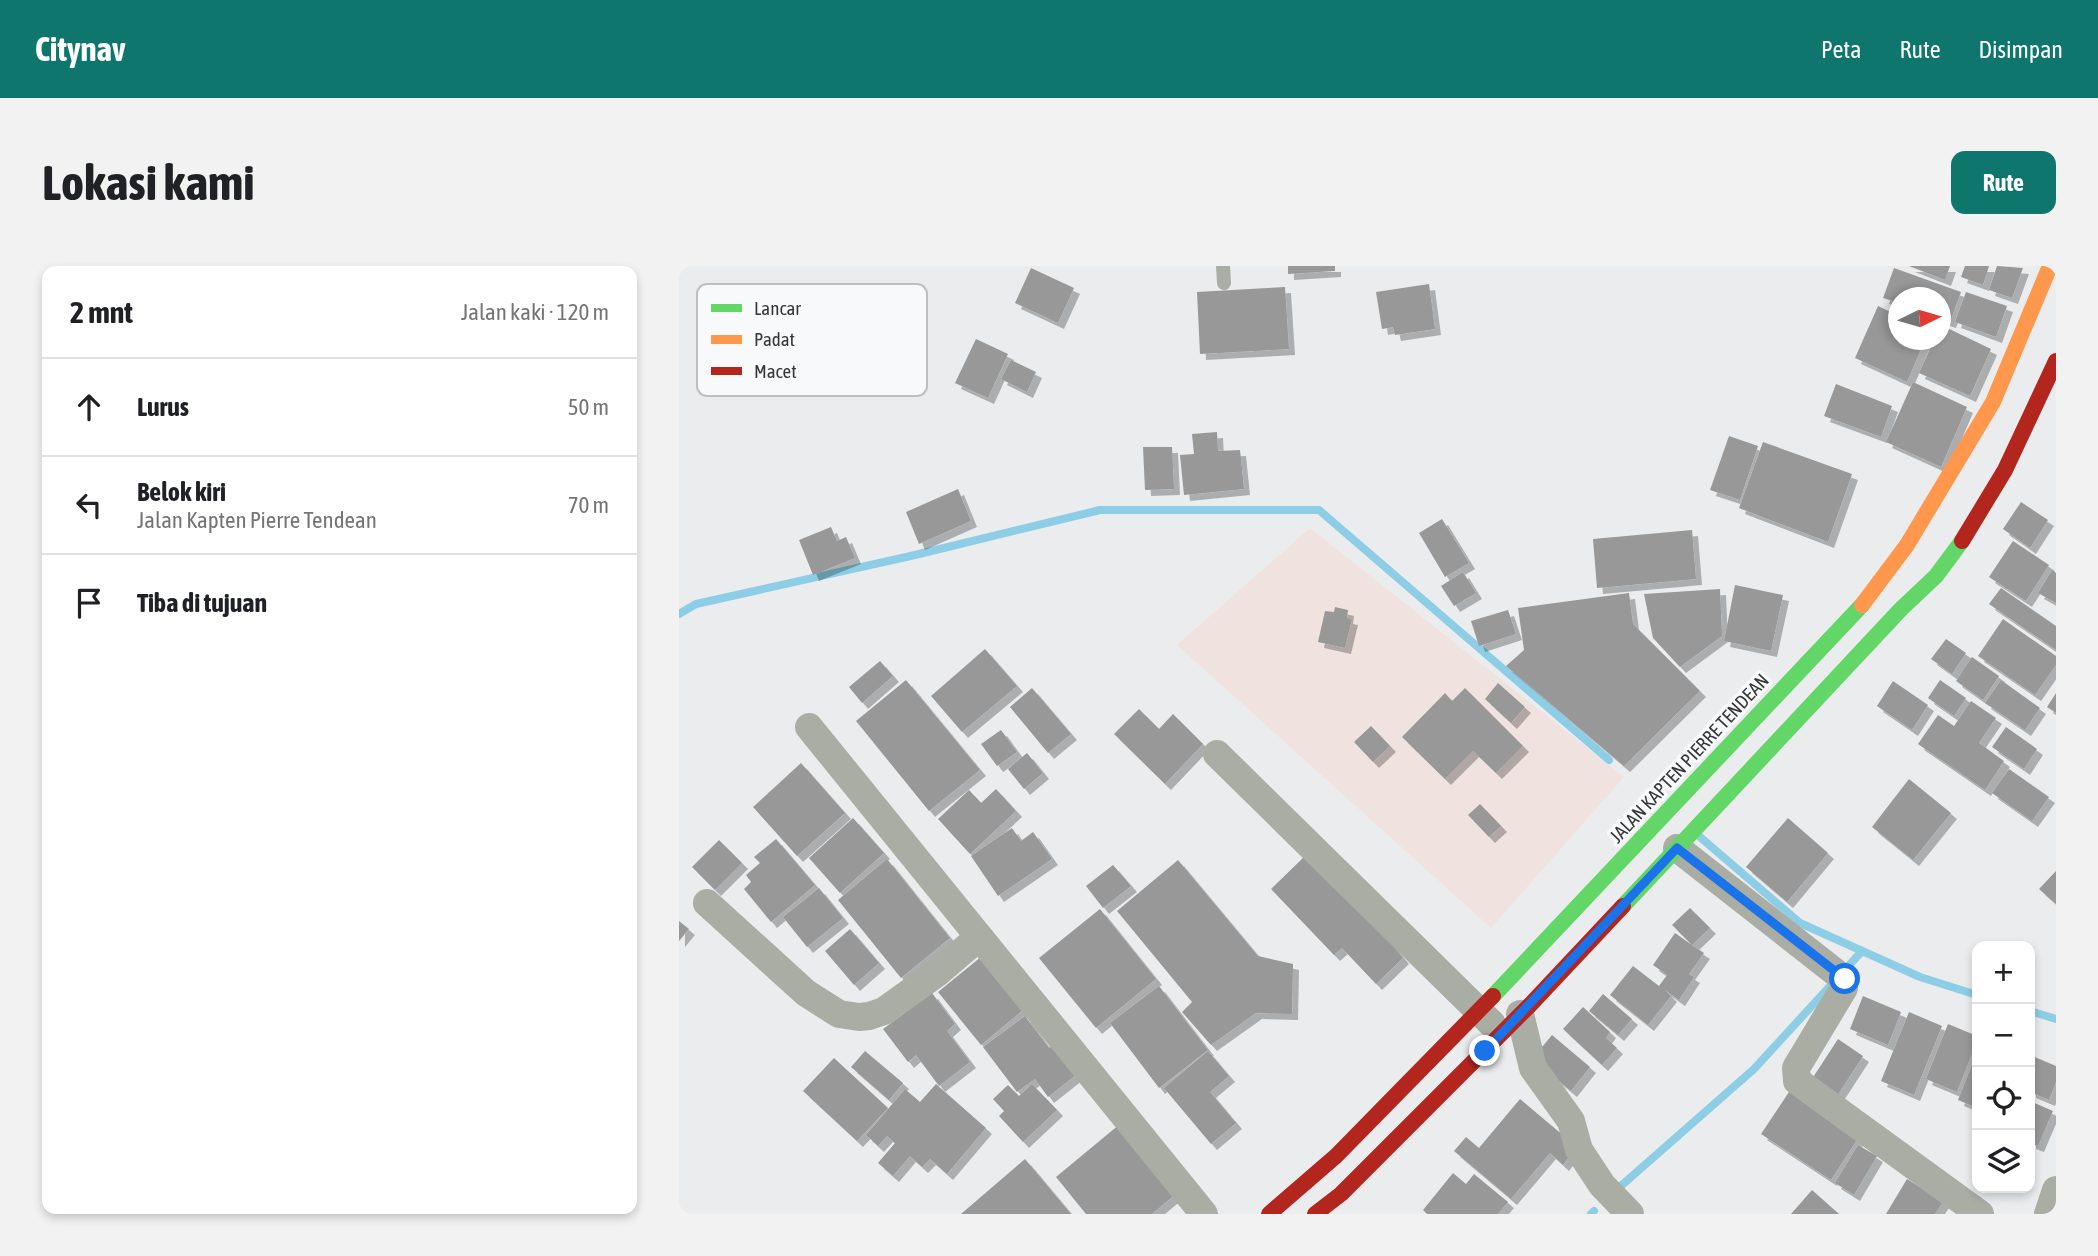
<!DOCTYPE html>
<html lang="id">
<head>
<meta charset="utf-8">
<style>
	:root { --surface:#fff; --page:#f2f2f2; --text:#202124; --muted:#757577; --line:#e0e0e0; --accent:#0f766e }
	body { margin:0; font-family:"Asap Condensed",sans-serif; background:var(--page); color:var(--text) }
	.controls { position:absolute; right:21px; bottom:21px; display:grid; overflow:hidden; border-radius:14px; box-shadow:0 4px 10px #0003 }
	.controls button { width:63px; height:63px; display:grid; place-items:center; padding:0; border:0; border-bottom:2px solid var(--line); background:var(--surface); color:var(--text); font:35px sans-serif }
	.compass { position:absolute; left:1209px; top:21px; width:63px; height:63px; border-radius:50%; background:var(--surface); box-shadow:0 4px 10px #0003; rotate:85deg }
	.stop { position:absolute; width:21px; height:21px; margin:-16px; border:5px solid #1a73e8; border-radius:50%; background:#fff }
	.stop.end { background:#1a73e8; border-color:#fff; box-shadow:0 2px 7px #0008 }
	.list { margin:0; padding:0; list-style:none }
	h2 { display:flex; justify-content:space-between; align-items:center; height:91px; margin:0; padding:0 28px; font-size:30px }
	h2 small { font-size:23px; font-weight:400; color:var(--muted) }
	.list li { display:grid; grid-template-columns:46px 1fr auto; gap:21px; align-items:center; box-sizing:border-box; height:98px; padding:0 28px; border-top:2px solid var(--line) }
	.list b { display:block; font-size:26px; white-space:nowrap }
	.list p { margin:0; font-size:23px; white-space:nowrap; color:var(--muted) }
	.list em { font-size:23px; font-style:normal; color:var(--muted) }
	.icon { flex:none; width:38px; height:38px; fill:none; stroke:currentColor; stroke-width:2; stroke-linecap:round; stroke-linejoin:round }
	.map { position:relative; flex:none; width:1377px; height:948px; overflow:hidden; border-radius:14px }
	header { display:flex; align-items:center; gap:42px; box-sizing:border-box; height:98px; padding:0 35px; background:var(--accent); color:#fff }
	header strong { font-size:33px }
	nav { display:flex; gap:38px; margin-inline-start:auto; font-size:24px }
	.intro { display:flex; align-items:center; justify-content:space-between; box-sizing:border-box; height:168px; padding:0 42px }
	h1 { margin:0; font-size:49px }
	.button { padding:18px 32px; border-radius:14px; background:var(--accent); color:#fff; font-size:24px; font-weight:700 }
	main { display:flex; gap:42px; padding:0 42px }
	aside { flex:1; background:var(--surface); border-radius:14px; box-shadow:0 4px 10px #0003 }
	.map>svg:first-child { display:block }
	.industrial { fill:#f0e3df }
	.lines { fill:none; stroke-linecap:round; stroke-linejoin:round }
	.stream { stroke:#8dcee6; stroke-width:8 }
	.building { fill:#989899; filter:url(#shadow) }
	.lane { stroke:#aaada3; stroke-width:14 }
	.street { stroke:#aaada3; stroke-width:28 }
	.fast { stroke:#63d668; stroke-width:16 }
	.slow { stroke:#ff974d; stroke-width:16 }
	.jam { stroke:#b3261e; stroke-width:16 }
	.route { stroke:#1a73e8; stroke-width:9 }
	.labels { text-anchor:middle; stroke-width:7; stroke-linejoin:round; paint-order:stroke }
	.street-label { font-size:19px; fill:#363637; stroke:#f8f9fb }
	.key { fill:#f8f9fb; stroke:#bebec0; stroke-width:2 }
	.key-label { font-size:19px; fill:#363637 }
</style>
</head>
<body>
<header>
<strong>Citynav</strong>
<nav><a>Peta</a><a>Rute</a><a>Disimpan</a></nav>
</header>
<div class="intro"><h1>Lokasi kami</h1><a class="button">Rute</a></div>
<main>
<aside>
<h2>2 mnt<small>Jalan kaki · 120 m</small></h2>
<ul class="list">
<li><svg class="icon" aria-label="ahead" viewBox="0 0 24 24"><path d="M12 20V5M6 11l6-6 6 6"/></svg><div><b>Lurus</b></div><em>50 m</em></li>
<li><svg class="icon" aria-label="left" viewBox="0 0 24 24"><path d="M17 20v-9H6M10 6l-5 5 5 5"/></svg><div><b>Belok kiri</b><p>Jalan Kapten Pierre Tendean</p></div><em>70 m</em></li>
<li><svg class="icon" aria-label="arrive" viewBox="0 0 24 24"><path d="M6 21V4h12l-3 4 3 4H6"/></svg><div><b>Tiba di tujuan</b></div></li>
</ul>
</aside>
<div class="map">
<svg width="1377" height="948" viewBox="0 0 1377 948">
	<defs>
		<filter id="shadow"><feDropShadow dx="6" dy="6" stdDeviation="0" flood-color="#0004"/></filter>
	</defs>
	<rect width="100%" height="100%" fill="#ebeced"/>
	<polygon class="industrial" points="631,262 945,511 812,662 498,379"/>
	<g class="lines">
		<g class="stream">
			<polyline points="0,348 17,338 236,289 421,244 640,244 930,494"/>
			<polyline points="1021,571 1121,657 1241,711 1298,729"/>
			<polyline points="1164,706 1183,685"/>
			<polyline points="1351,745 1377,753"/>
			<polyline points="943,919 1075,803 1153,718"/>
			<polyline points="912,948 915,945"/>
		</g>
	</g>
	<g class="building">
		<polygon points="609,0 656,0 656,5 609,8"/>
		<polygon points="1230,0 1271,0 1266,14"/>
		<polygon points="1286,0 1310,0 1304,19 1282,11"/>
		<polygon points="1318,0 1344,2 1333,32 1310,24"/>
		<polygon points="352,2 395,22 379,57 336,37"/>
		<polygon points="1215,2 1282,26 1271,56 1262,53 1262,32 1220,32 1220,37 1204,32"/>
		<polygon points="750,18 756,63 716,69 714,61 703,63 697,26"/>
		<polygon points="606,21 610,83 521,88 518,26"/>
		<polygon points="1287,26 1328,40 1317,71 1276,56"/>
		<polygon points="1199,40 1220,50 1220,74 1246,74 1228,116 1176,92"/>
		<polygon points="1262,59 1312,83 1291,130 1240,107 1255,74 1262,74"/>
		<polygon points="297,73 329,88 309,132 276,117"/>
		<polygon points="332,94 357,106 348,126 322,113"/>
		<polygon points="1234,116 1288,141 1262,201 1207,176"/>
		<polygon points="1157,118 1213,140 1202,171 1145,150"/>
		<polygon points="538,166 539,185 561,184 565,223 505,229 501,189 515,188 513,168"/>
		<polygon points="1050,170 1079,180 1061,234 1031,224"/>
		<polygon points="1084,176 1173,208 1149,276 1060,242"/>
		<polygon points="464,181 493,181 495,223 466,224"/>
		<polygon points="279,223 292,255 240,278 227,246"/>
		<polygon points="1342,236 1369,254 1351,282 1324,263"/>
		<polygon points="763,253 790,297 766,311 740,267"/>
		<polygon points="152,261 158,275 167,271 176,292 134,309 120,274"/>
		<polygon points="1013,264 1017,313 918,322 914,273"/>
		<polygon points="1334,275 1370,299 1347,335 1310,311"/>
		<polygon points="1373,304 1377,307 1377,337 1359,327"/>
		<polygon points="784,306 797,327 775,340 762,320"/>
		<polygon points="1056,319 1104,329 1092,385 1045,375"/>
		<polygon points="1322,322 1377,360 1377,384 1310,338"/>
		<polygon points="1041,323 1043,370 1001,401 974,372 965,328"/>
		<polygon points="950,327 954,358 1021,425 945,500 827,400 845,384 839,342"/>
		<polygon points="656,341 669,344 668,352 673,353 666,382 639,376 646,345 655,346"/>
		<polygon points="829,344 837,368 800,380 792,355"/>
		<polygon points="1324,353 1377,390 1377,399 1356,429 1299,390"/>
		<polygon points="1267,373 1287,387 1273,408 1252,393"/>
		<polygon points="306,383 338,420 283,466 252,430"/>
		<polygon points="1293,391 1320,410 1304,434 1277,415"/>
		<polygon points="201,395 214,410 183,437 170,421"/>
		<polygon points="227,414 301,504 250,545 177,455"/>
		<polygon points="1261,414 1287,432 1275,450 1249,432"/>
		<polygon points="1322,414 1361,442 1346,464 1306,437"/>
		<polygon points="1214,415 1249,439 1233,464 1198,440"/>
		<polygon points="819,417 846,441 832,457 806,433"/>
		<polygon points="353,422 392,468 369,487 331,441"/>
		<polygon points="786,422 844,480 817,507 794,485 766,513 723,471 766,427 773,435"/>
		<polygon points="1377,427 1377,447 1368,441"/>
		<polygon points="1292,435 1317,452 1300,477 1325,495 1306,524 1239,478 1259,449 1275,460"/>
		<polygon points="460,443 480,463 494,448 524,478 486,518 435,468"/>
		<polygon points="692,460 711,480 694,496 675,476"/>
		<polygon points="1327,461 1358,483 1345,503 1313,481"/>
		<polygon points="322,464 338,486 318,500 302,478"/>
		<polygon points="348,487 364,507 345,523 329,503"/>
		<polygon points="122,497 166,547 118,590 74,541"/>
		<polygon points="1330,503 1370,531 1353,555 1313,527"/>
		<polygon points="1230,513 1272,547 1234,594 1193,561"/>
		<polygon points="317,523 337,545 291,588 259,553 290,524 302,537"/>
		<polygon points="801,538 822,560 810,571 789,549"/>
		<polygon points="174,552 205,587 161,627 130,592"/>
		<polygon points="1109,552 1149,587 1108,636 1067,601"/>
		<polygon points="333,562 342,575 354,566 373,593 319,630 292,590"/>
		<polygon points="97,573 136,619 92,656 65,623 72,616 67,609 81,597 75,591"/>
		<polygon points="40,574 63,597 36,624 13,601"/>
		<polygon points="627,589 720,676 715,681 724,692 697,718 663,682 655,689 592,623"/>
		<polygon points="208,593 271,672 222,712 159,634"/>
		<polygon points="499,594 579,690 614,698 613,748 577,747 532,779 503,746 513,736 438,645"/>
		<polygon points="434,599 452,620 424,642 407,620"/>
		<polygon points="1377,605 1377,638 1360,623"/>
		<polygon points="140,622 164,652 128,681 104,651"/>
		<polygon points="1011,642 1031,662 1013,679 1025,687 1010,708 1015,711 1000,734 986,724 992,730 969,759 931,729 954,700 980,720 988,709 974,699 996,667 1013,679 993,659"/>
		<polygon points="421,643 477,713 417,762 360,692"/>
		<polygon points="0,655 10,663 0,675"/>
		<polygon points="171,663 200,697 175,719 146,685"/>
		<polygon points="308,686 350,739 302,779 259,726"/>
		<polygon points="480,720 529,784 480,822 431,757"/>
		<polygon points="253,727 276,758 268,765 291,796 260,820 237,789 229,796 204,763"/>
		<polygon points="924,728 953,753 939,769 910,745"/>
		<polygon points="1184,730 1222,746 1209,779 1171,763"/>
		<polygon points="904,741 931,766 927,772 938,782 923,799 884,763"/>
		<polygon points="1230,746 1263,760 1235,829 1202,815"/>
		<polygon points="346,750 370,782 380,774 402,805 369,831 356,813 338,826 304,781"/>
		<polygon points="1269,758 1298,770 1298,775 1278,826 1247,813"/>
		<polygon points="873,769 911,801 892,825 853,793"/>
		<polygon points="1159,773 1184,790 1156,833 1131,816"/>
		<polygon points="186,785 224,817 210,834 172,801"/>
		<polygon points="529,785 550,810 531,826 557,857 532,878 485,822"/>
		<polygon points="1298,786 1298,842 1279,834"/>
		<polygon points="1351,789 1377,800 1377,816 1370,834 1351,826"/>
		<polygon points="155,792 209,842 178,875 124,825"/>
		<polygon points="257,818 307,862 268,908 251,893 243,901 231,890 214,910 199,897 216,877 208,870 199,880 187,869 226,823 241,836"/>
		<polygon points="353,818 378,844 344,876 320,850 325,845 314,833 329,819 340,830"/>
		<polygon points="1114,820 1183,866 1152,914 1082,868"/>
		<polygon points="841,833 898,881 884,899 871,887 832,933 775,885 787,871 800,882"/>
		<polygon points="1351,835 1374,845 1359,880 1351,877"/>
		<polygon points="441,858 498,927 473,948 407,948 377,911"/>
		<polygon points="1179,879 1198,890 1175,929 1156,917"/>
		<polygon points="346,893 392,948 282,948"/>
		<polygon points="774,907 787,918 795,908 829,936 819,948 748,948 744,944"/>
		<polygon points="1228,913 1264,936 1256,948 1207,948"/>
		<polygon points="1133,924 1160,948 1112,948"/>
	</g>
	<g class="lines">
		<polyline class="lane" points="544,0 545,17"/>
		<g class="street">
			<polyline points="130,461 525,948"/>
			<polyline points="538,488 813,758"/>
			<polyline points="998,582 1165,713 1165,722 1117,802 1118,815 1301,948"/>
			<polyline points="28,637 127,727 160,748 180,751 190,750 205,745 258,707 300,671"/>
			<polyline points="841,748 854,802 892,855 900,884 923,919 951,948"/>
			<polyline points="1369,948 1377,924"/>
		</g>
		<g class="fast">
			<polyline points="944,640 1222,343 1257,310 1283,275"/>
			<polyline points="814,730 1183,339"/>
		</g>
		<polyline class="slow" points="1183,339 1228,279 1314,136 1371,0"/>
		<g class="jam">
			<polyline points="1283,275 1326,204 1377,95"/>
			<polyline points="590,948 657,890 814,730"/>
			<polyline points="636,948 662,928 851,739 944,640"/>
		</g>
	</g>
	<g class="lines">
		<polyline class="route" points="806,785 998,582 1166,713"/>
	</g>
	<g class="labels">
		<g class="street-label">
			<text transform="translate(1010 492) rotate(-47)" y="7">JALAN KAPTEN PIERRE TENDEAN</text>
		</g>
	</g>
	<rect x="18" y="18" width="230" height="112" rx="10" class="key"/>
	<rect x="32" y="38" width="31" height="8" fill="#63d668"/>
	<rect x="32" y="69" width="31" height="9" fill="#ff974d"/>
	<rect x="32" y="101" width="31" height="8" fill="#b3261e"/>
	<g class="key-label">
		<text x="75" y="49">Lancar</text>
		<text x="75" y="80">Padat</text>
		<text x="75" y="112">Macet</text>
	</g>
</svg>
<div class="controls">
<button>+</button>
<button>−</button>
<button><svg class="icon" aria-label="locate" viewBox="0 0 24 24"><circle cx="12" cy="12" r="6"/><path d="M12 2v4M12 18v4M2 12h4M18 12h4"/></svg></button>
<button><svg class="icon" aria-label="layers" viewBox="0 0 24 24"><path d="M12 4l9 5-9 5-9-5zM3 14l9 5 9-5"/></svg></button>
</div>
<svg class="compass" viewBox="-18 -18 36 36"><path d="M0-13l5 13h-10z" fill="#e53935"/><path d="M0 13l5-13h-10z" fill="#757577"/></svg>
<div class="stop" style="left:1166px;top:713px"></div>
<div class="stop end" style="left:806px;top:785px"></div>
</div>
</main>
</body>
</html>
